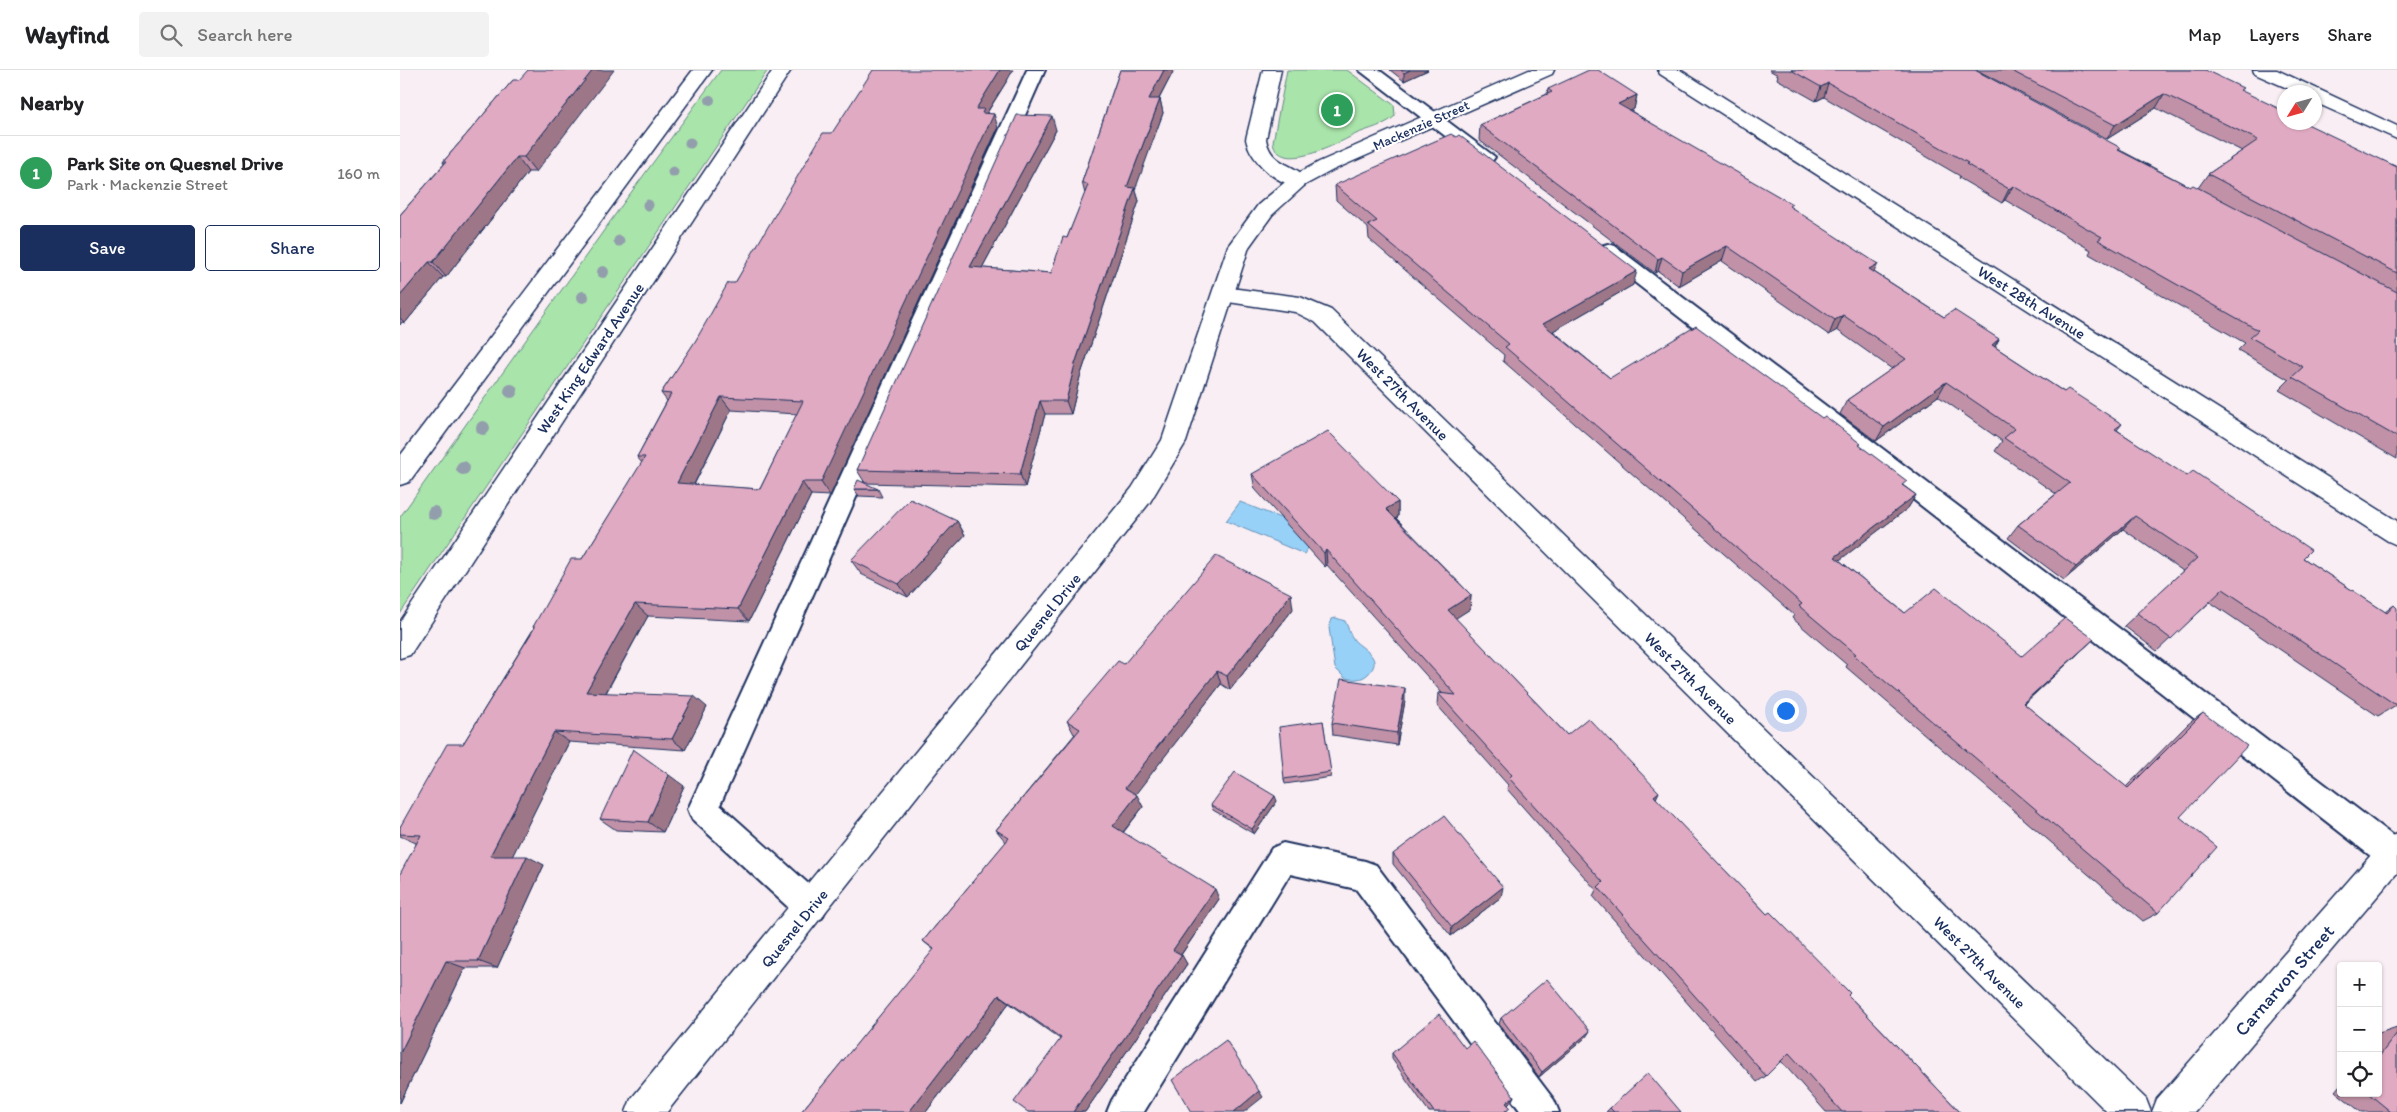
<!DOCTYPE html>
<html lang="en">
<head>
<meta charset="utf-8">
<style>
	:root { --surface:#fff; --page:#f2f2f2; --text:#202124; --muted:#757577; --line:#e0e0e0; --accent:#1b2f5e }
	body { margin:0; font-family:Itim,sans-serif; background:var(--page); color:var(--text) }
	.controls { position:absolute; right:15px; bottom:15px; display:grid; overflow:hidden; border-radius:5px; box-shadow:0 1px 4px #0004 }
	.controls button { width:45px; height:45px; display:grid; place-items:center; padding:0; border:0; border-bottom:1px solid var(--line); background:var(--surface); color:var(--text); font:25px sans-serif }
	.compass { position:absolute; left:1877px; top:15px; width:45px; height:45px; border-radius:50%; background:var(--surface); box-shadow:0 1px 4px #0004; rotate:233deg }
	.you { position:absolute; left:1385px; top:640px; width:18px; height:18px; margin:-12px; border:4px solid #fff; border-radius:50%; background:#1a73e8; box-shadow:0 0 0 8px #1a73e833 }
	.badge { display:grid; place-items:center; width:32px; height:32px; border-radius:50%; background:var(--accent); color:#fff; font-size:16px; font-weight:700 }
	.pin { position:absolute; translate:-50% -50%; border:2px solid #fff; box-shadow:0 1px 5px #0006 }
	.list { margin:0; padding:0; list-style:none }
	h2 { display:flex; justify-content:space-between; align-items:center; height:65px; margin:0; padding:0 20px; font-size:21px }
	h2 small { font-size:16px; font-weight:400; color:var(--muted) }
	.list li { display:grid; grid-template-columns:32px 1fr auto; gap:15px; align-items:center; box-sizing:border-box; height:75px; padding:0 20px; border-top:1px solid var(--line) }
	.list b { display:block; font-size:19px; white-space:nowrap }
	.list p { margin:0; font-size:16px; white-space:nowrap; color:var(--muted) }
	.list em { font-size:16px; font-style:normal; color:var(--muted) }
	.actions { display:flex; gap:10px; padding:15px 20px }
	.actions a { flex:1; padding:11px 0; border:1px solid var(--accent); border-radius:5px; text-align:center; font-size:18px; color:var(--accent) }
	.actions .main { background:var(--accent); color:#fff }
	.icon { flex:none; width:28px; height:28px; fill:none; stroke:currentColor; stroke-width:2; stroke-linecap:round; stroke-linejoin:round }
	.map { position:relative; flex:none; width:1997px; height:1042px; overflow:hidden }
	header { display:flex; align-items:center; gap:30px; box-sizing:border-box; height:70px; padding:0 25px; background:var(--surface); border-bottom:1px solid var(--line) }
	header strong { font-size:24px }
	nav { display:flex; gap:28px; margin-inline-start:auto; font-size:18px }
	.search { width:350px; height:45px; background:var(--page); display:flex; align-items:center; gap:12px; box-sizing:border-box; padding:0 18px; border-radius:5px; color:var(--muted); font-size:19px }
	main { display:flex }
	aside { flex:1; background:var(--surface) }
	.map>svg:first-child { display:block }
	.green { fill:#a9e4aa; stroke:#628a84 }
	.water { fill:#97d1f7; stroke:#6590ba }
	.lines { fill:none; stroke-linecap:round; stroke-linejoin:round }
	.lane-casing { stroke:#1b2f5e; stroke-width:4 }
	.street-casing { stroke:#1b2f5e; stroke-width:3 }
	.secondary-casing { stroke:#1b2f5e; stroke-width:3 }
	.lane { fill:#fff; fill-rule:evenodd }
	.street { fill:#fff; fill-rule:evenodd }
	.secondary { fill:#fff; fill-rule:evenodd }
	.tree { fill:#929eac }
	.wall { fill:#c192a7; stroke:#1b2f5e; fill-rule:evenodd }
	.shaded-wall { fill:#9d7788; stroke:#1b2f5e }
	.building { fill:#e0aac2; stroke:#1b2f5e; fill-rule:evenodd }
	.labels { text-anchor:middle; stroke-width:4; stroke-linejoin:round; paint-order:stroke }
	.far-street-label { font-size:14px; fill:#1b2f5e; stroke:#fff }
	.street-label { font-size:16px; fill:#1b2f5e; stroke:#fff }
	.near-street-label { font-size:19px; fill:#1b2f5e; stroke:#fff }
</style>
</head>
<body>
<header>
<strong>Wayfind</strong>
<div class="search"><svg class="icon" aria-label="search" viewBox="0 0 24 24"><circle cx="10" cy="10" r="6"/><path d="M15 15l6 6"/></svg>Search here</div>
<nav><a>Map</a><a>Layers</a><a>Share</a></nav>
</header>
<main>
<aside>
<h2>Nearby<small></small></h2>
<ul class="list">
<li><span class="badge" style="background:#2e9e5b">1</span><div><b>Park Site on Quesnel Drive</b><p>Park · Mackenzie Street</p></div><em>160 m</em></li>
</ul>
<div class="actions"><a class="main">Save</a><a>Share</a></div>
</aside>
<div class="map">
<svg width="1997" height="1042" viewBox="0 0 1997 1042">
	<rect width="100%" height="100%" fill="#f9eef3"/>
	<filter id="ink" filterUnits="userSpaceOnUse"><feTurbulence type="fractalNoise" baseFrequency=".02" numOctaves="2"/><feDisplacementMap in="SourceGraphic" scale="10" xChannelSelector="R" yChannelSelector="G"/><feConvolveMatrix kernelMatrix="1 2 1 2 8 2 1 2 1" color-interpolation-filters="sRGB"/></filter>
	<g filter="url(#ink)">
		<g class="green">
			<polygon points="321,0 368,0 0,544 0,447 227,128"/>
			<path d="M887 0H947L994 35 995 46C986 55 968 59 956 64 940 72 879 106 873 72Z"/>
		</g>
		<g class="water">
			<polygon points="840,432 918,463 904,484 826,451"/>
			<path d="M936 548 945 551C948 557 950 565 954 570 962 579 985 588 968 604 962 610 954 610 945 608L935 598 929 558 932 549Z"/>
		</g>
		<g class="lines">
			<defs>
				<g id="lane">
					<polygon points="627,0 645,0 320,735 422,826 427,837 422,848 411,853 400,848 292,749 288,739"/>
					<polygon points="959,0 979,0 1095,87 1092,91 1078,91"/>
					<polygon points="1208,174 1215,176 1997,769 1997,803 1986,798 1201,186 1198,181 1201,176"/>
					<polygon points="883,773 965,791 976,795 1154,1030 1159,1042 1121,1042 956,819 890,804 744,1042 707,1042 712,1030 872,778"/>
				</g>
				<g id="street">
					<path d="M863 0H881L866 69C871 97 896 92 908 111L905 115C882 121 850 91 846 69Z"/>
					<polygon points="1258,0 1280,0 1997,451 1997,475 1988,471 1260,4"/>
					<polygon points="1853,0 1877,0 1997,56 1997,69 1914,32 1914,22 1896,22 1855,4"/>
					<polygon points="823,217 900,227 931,240 1746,1029 1751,1042 1707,1042 915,252 895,242 815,230 812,225 815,220"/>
					<polygon points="1997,764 1997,803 1794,1042 1752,1042 1757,1029 1986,768"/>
				</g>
				<g id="secondary">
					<polygon points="293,0 312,0 9,412 0,415 0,386"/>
					<polygon points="373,0 391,0 10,585 0,588 0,552"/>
					<polygon points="1129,0 1154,0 1152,4 933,100 905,115 872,145 849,177 786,372 750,432 267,1042 226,1042 231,1029 732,418 762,370 828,176 858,135 891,107 919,92"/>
				</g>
			</defs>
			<use href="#lane" class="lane-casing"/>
			<use href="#street" class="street-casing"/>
			<use href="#secondary" class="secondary-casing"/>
			<use href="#lane" class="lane"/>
			<use href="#street" class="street"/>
			<use href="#secondary" class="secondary"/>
		</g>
		<g class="tree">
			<circle cx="310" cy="30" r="5"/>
			<circle cx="290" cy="73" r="5.5"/>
			<circle cx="273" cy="102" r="5.5"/>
			<circle cx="248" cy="135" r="5.5"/>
			<circle cx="219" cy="171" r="5.5"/>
			<circle cx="203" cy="202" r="6"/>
			<circle cx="183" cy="227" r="6"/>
			<circle cx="111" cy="321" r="7"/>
			<circle cx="83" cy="358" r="7"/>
			<circle cx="63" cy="398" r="7"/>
			<circle cx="34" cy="443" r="7"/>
		</g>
		<g class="wall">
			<polygon points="720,0 774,0 759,29 760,29 763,43 735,118 739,131 680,307 671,344 645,344 625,417 465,413 457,400 656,60 582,198 651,203 667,168 685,124 682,112"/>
			<polygon points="990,0 1028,0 1004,11"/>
			<polygon points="1369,0 1575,0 1720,80 1790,117 1798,118 1808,104 1842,81 1756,38 1707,69 1577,0 1805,0 1841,21 1884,52 1997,97 1997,389 1879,320 1889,310 1838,280 1845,273 1689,184 1691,180 1605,130 1602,133 1559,108 1560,106 1424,27 1416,31 1377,9 1378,5"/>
			<path d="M608 9 587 43 598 58 430 426 411 425 349 551 248 546 206 623 307 637 285 680 169 672 112 786 144 795 97 898H65L0 1033 16 773 0 766V757L63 674 134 558 133 557 182 489 242 393 237 387 267 331 261 323 335 213 432 63ZM331 340 397 344 360 419 294 415Z"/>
			<polygon points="113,10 136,102 128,102 46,207 43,207 5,253 2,252 0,255 0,145 44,94 43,92"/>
			<polygon points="1148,19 1237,25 1234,39 1231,41 1391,138 1474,202 1544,247 1599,269 1595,277 1664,322 1722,354 1717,360 1903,488 1985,542 1994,535 1996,635 1978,646 1810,532 1757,581 1724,556 1783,501 1723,459 1664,510 1608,468 1618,455 1656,424 1595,381 1602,371 1538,326 1476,371 1440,344 1447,330 1492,299 1437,260 1429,265 1322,191 1279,216 1258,201 1255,203 1079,70 1080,55 1147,24"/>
			<polygon points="935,115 1233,215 1153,261 1210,308 1460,376 1504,416 1516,425 1508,438 1439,490 1505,543 1622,586 1681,581 1624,634 1726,717 1788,654 1803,643 1758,843 1743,851 1446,597 1447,595 1392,548 1394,545 1103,291 1104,285 969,169 968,158 936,130"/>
			<polygon points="852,404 998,432 998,447 996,448 1071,525 1070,539 1055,548 1167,665 1256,729 1367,844 1448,925 1560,1042 1426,1042 1381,991 1366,1006 1357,1012 1193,826 1196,820 1107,719 1108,715 1037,635 1038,623 1042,623 927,495 925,497 855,419"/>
			<polygon points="454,419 478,419 482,427 459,426"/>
			<polygon points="557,451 565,465 508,527 461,504 451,490"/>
			<polygon points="893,539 830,620 821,614 735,724 743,737 723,763 819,829 781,885 787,894 685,1042 628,1042 660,969 609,933 526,1042 401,1042 534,880 523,871 606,772 596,760 675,664 674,664 667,651 724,594"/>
			<polygon points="1005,631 997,675 933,665 932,653"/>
			<polygon points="923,651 931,707 885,714 884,709"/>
			<polygon points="284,716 263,762 216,760 200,749"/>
			<polygon points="877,731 854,764 813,740 811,735"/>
			<polygon points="993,784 1101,827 1051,866 993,794"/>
			<polygon points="1101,948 1186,967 1139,1007 1099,954"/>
			<polygon points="1997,957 1997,1042 1961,1042 1935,1021 1941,1014 1941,1023 1978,1023 1978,964 1979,963"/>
			<polygon points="1065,978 1114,1026 1111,1032 1108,1035 1107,1042 1029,1042 992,989 992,983"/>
			<polygon points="1210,1038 1281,1042 1206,1042"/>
		</g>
		<g class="shaded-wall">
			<polygon points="193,0 214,0 136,102 124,87"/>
			<polygon points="600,0 613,0 608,9 586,44 594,44 598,58 430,426 421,412 576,39"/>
			<polygon points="764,0 774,0 752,42 749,29"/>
			<polygon points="1010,0 1028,0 1004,11 1004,3"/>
			<polygon points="1428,13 1424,27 1416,31 1421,17"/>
			<polygon points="1764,24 1756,38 1707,69 1715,55"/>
			<polygon points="1237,25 1234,39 1216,49 1218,34"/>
			<polygon points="760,29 763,43 731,131 727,117"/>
			<polygon points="652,46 656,60 575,211 570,197"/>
			<polygon points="117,87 128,102 46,207 33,192"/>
			<polygon points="1613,116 1605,130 1602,133 1609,119"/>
			<polygon points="735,118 739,131 680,307 671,344 666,331 675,294"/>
			<polygon points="1327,176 1322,191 1279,216 1282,201"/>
			<polygon points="1262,187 1258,201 1255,203 1258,189"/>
			<polygon points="29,192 43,207 5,253 0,248 0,226"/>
			<polygon points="1478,194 1471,208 1469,199"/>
			<polygon points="1237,201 1233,215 1141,268 1143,254"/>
			<polygon points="1443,245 1437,260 1429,265 1435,250"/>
			<polygon points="1599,269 1590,284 1592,275"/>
			<polygon points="1546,312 1538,326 1476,371 1484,357"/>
			<polygon points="321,327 331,340 288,426 277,413"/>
			<polygon points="640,331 645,344 625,417 620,404"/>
			<polygon points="402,412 411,425 349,551 338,539"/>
			<polygon points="1516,425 1508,438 1428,499 1435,487"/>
			<polygon points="998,432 998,447 987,454 986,439"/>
			<polygon points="1735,446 1723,459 1664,510 1676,497"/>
			<polygon points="557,451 565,465 508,527 499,514"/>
			<polygon points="926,480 927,495 925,497 924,483"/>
			<polygon points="891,524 893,539 830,620 827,606"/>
			<polygon points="1071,525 1070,539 1047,554 1048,540"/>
			<polygon points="235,534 248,546 200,633 186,622"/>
			<polygon points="1694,569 1681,581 1612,644 1623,633"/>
			<polygon points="817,601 821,614 731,730 725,718"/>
			<polygon points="1005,618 1005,631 997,675 997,663"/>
			<polygon points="294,626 307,637 285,680 272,669"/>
			<polygon points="154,662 169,672 108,795 90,786"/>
			<polygon points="269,705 284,716 263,762 248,752"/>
			<polygon points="1259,722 1254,733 1254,726"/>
			<polygon points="737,725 743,737 719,767 713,756"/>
			<polygon points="875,726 877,731 854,764 852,759"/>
			<polygon points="127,786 144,795 97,898 78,891"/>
			<polygon points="1103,817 1101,827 1051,866 1052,857"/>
			<polygon points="815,819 819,829 778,889 773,880"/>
			<polygon points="782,885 787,894 685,1042 673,1042"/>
			<polygon points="46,891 65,898 0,1033 0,983"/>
			<polygon points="599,925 609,933 526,1042 509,1042"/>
			<polygon points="1190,961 1186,967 1139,1007 1142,1002"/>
			<polygon points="859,1021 863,1027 844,1042 834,1042"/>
			<polygon points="1114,1026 1111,1032 1104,1038 1106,1033"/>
		</g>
		<g class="building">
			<polygon points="128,0 193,0 124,87 117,87 33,192 29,192 0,226 0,145 46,92 43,92 113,10 119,10"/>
			<path d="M473 0H600L576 39H584L582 43 594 44 421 412H402L338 539 235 534 186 622 294 626 272 669 154 662 90 786H127L78 891H46L0 983V804L21 765 0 764V757L47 674H63L135 557H133L171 489H182L245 387H237L271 324 261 323 296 270 328 213H335L423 63H432ZM321 327 403 331 360 419 277 413Z"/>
			<polygon points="720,0 764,0 749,29 760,29 727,117 735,118 675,294 666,331 640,331 620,404 457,400 617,45 652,46 570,197 651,203 663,167 667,168 688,115 682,112"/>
			<polygon points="1001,0 1010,0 1004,3"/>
			<polygon points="1189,0 1198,0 1237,25 1218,34 1392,134 1389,136 1478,194 1469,199 1544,247 1554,240 1599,269 1592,275 1664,322 1668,319 1722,354 1715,359 1787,406 1793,401 1911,480 1903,488 1987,543 1994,535 1997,538 1997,634 1996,635 1823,519 1771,569 1737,543 1797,488 1735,446 1676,497 1618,455 1670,413 1604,368 1615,359 1546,312 1484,357 1447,330 1506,289 1443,245 1435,250 1327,176 1282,201 1262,187 1258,189 1080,55 1152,22 1148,19"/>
			<polygon points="1391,0 1575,0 1721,78 1718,80 1790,117 1793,115 1997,222 1997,367 1892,307 1903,297 1850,267 1858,260 1698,170 1702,167 1613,116 1609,119 1566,94 1568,93 1428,13 1421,17"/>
			<polygon points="1610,0 1805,0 1843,18 1840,20 1884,41 1884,52 1903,52 1997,97 1997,203 1808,104 1858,70 1764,24 1715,55"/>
			<polygon points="1051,64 1056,67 1059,65 1237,201 1143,254 1210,308 1296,256 1422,348 1425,346 1461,374 1459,375 1507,411 1502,415 1516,425 1435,487 1505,543 1536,518 1622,586 1665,548 1694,569 1623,633 1728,718 1803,643 1847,676 1780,747 1817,777 1758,843 1454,585 1456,584 1399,536 1402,534 1105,277 1109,274 968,155 977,151 935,115"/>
			<polygon points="928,361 998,432 986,439 1071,525 1048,540 1167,665 1188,648 1259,722 1254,726 1367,844 1370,842 1450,923 1448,925 1560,1042 1442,1042 1389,983 1366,1006 1198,817 1203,812 1109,708 1112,705 1038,623 1056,625 926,480 924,483 852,404"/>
			<polygon points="458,410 478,419 454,419"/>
			<polygon points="510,429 557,451 499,514 451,490"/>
			<polygon points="816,486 891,524 827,606 817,601 725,718 737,725 713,756 815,819 773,880 782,885 673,1042 628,1042 614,1032 661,968 599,925 509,1042 401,1042 534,879 523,871 609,768 596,760 680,659 667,651 718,591 724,594"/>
			<polygon points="941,609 1005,618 997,663 932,653"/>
			<polygon points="923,651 931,702 884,709 879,657"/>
			<polygon points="233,679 269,705 248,752 200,749"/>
			<polygon points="835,702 875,726 852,759 811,735"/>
			<polygon points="1044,746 1103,817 1052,857 993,784"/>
			<polygon points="1147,909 1190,961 1142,1002 1101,948"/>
			<polygon points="1039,944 1065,978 1073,971 1114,1026 1106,1033 1110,1037 1104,1042 1034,1042 992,983"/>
			<polygon points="1997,963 1997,1042 1991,1042 1968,1023 1978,1023 1978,988"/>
			<polygon points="826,970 859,1021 834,1042 791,1042 772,1010"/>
			<polygon points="1248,1003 1281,1042 1214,1042 1210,1038"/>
		</g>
	</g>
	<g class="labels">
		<g class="far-street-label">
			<text transform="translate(1021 55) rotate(-24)" y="5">Mackenzie Street</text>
		</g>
		<g class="street-label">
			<text transform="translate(1632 232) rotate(32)" y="6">West 28th Avenue</text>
			<text transform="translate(190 288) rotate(-56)" y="6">West King Edward Avenue</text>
			<text transform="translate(1003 324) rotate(45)" y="6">West 27th Avenue</text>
			<text transform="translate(647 542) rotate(-51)" y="6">Quesnel Drive</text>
			<text transform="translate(1291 608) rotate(45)" y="6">West 27th Avenue</text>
			<text transform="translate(394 858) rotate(-51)" y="6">Quesnel Drive</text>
			<text transform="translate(1580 892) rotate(45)" y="6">West 27th Avenue</text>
		</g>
		<g class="near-street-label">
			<text transform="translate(1884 910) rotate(-49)" y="7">Carnarvon Street</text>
		</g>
	</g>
</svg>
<div class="controls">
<button>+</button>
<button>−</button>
<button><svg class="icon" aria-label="locate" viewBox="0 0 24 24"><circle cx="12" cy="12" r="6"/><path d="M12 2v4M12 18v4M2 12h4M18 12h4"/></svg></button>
</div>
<svg class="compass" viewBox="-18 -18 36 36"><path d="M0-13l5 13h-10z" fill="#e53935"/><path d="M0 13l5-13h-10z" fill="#757577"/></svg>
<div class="you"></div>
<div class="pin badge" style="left:937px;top:40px;background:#2e9e5b">1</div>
</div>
</main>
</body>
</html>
